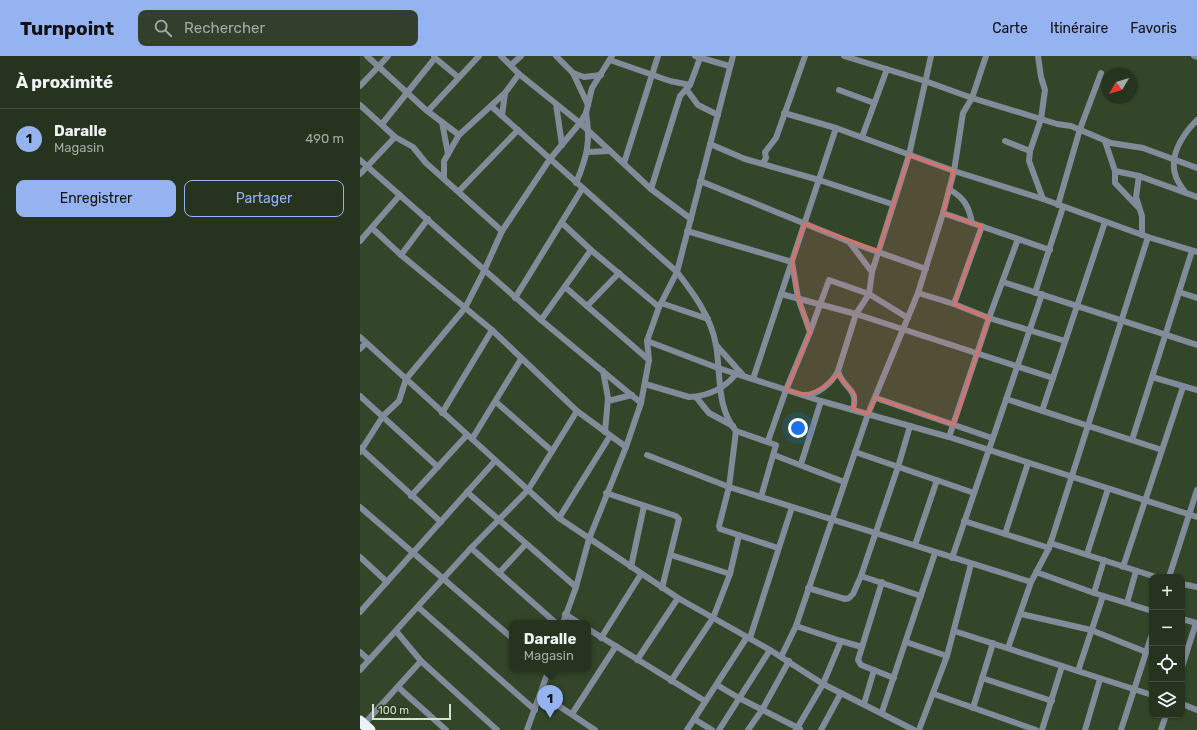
<!DOCTYPE html>
<html lang="fr">
<head>
<meta charset="utf-8">
<style>
	:root { --surface:#26341f; --page:#323f2c; --text:#f1f3f6; --muted:#a4aaa4; --line:#424f3d; --accent:#95b2f1 }
	body { margin:0; font-family:Rubik,sans-serif; background:var(--page); color:var(--text) }
	.controls { position:absolute; right:12px; bottom:12px; display:grid; overflow:hidden; border-radius:8px; box-shadow:0 1px 3px #0004 }
	.controls button { width:36px; height:36px; display:grid; place-items:center; padding:0; border:0; border-bottom:1px solid var(--line); background:var(--surface); color:var(--text); font:20px sans-serif }
	.compass { position:absolute; left:741px; top:12px; width:36px; height:36px; border-radius:50%; background:var(--surface); box-shadow:0 1px 3px #0004; rotate:232deg }
	.scale { position:absolute; left:12px; bottom:10px; width:79px; box-sizing:border-box; padding-left:4px; border:2px solid #d6e2d1; border-top:0; font-size:11px; line-height:14px; white-space:nowrap; color:#d6e2d1; -webkit-text-stroke:3px #283b1f; paint-order:stroke }
	.you { position:absolute; left:438px; top:372px; width:14px; height:14px; margin:-10px; border:3px solid #fff; border-radius:50%; background:#1a73e8; box-shadow:0 0 0 6px #1a73e833 }
	.badge { display:grid; place-items:center; width:26px; height:26px; border-radius:50%; background:var(--accent); color:#111; font-size:13px; font-weight:700 }
	.pin { position:absolute; translate:-50% -33px; filter:drop-shadow(0 1px 2px #0008) }
	.pin::after { content:''; position:absolute; top:21px; width:14px; height:12px; background:inherit; clip-path:polygon(0 0,100% 0,50% 100%) }
	.popup { position:absolute; left:149px; top:564px; width:82px; height:52px; box-sizing:border-box; display:grid; place-content:center; border-radius:8px; background:var(--surface); filter:drop-shadow(0 1px 3px #0005); font-size:13px; white-space:nowrap; color:var(--muted) }
	.popup b { font-size:15px; color:var(--text) }
	.popup::after { content:''; position:absolute; left:50%; top:100%; margin-left:-8px; border:8px solid transparent; border-top-color:var(--surface) }
	.list { margin:0; padding:0; list-style:none }
	h2 { display:flex; justify-content:space-between; align-items:center; height:52px; margin:0; padding:0 16px; font-size:17px }
	h2 small { font-size:13px; font-weight:400; color:var(--muted) }
	.list li { display:grid; grid-template-columns:26px 1fr auto; gap:12px; align-items:center; box-sizing:border-box; height:60px; padding:0 16px; border-top:1px solid var(--line) }
	.list b { display:block; font-size:15px; white-space:nowrap }
	.list p { margin:0; font-size:13px; white-space:nowrap; color:var(--muted) }
	.list em { font-size:13px; font-style:normal; color:var(--muted) }
	.actions { display:flex; gap:8px; padding:12px 16px }
	.actions a { flex:1; padding:9px 0; border:1px solid var(--accent); border-radius:8px; text-align:center; font-size:14px; color:var(--accent) }
	.actions .main { background:var(--accent); color:#111 }
	.icon { flex:none; width:22px; height:22px; fill:none; stroke:currentColor; stroke-width:2; stroke-linecap:round; stroke-linejoin:round }
	.map { position:relative; flex:none; width:837px; height:674px; overflow:hidden }
	header { display:flex; align-items:center; gap:24px; box-sizing:border-box; height:56px; padding:0 20px; background:var(--accent); color:#111 }
	header strong { font-size:19px }
	nav { display:flex; gap:22px; margin-inline-start:auto; font-size:14px }
	.search { width:280px; height:36px; background:var(--page); display:flex; align-items:center; gap:10px; box-sizing:border-box; padding:0 14px; border-radius:8px; color:var(--muted); font-size:15px }
	main { display:flex }
	aside { flex:1; background:var(--surface) }
	.map>svg:first-child { display:block }
	.lines { fill:none; stroke-linecap:round; stroke-linejoin:round }
	.street { stroke:#818b99; stroke-width:6 }
	.highway { stroke:#edf2f9; stroke-width:11 }
	.marked { fill:#d6726c; fill-opacity:0.2; stroke:#d6726c; stroke-width:3; stroke-linejoin:round }
</style>
</head>
<body>
<header>
<strong>Turnpoint</strong>
<div class="search"><svg class="icon" aria-label="search" viewBox="0 0 24 24"><circle cx="10" cy="10" r="6"/><path d="M15 15l6 6"/></svg>Rechercher</div>
<nav><a>Carte</a><a>Itinéraire</a><a>Favoris</a></nav>
</header>
<main>
<aside>
<h2>À proximité<small></small></h2>
<ul class="list">
<li><span class="badge">1</span><div><b>Daralle</b><p>Magasin</p></div><em>490 m</em></li>
</ul>
<div class="actions"><a class="main">Enregistrer</a><a>Partager</a></div>
</aside>
<div class="map">
<svg width="837" height="674" viewBox="0 0 837 674">
	<rect width="100%" height="100%" fill="#334629"/>
	<g class="lines">
		<g class="street">
			<polyline points="7,0 66,54 99,79"/>
			<polyline points="141,0 159,18 220,67 291,133 331,163"/>
			<polyline points="196,0 213,17 228,49"/>
			<polyline points="335,0 369,10"/>
			<polyline points="626,0 612,42 697,68 711,70 751,87 783,92 837,112"/>
			<polyline points="678,0 681,21 685,34 681,63 670,95 669,105 683,143"/>
			<polyline points="834,0 837,1"/>
			<polyline points="75,2 98,21"/>
			<polyline points="250,4 310,25 330,29"/>
			<polyline points="151,9 161,0"/>
			<polyline points="19,10 28,0"/>
			<polyline points="213,17 224,21 241,19"/>
			<polyline points="0,30 19,10"/>
			<polyline points="327,34 338,49 358,59"/>
			<polyline points="479,34 514,47"/>
			<polyline points="196,48 202,89"/>
			<polyline points="0,49 35,81 53,91 66,107 142,175"/>
			<path d="M131 50 317 216C334 238 351 261 356 289 361 318 356 351 376 375L416 389 401 441"/>
			<polyline points="68,55 119,0"/>
			<polyline points="424,57 476,72 594,115 683,143 788,181 837,196"/>
			<polyline points="142,60 145,37"/>
			<polyline points="82,66 88,98"/>
			<polyline points="22,68 75,2 74,0"/>
			<polyline points="502,81 527,13"/>
			<polyline points="645,85 670,95"/>
			<polyline points="745,85 755,115 755,127 778,151"/>
			<polyline points="350,88 385,103 459,124 532,148"/>
			<polyline points="228,96 250,95"/>
			<polyline points="0,104 181,264 281,347"/>
			<polyline points="264,107 298,0"/>
			<polyline points="403,107 406,102 405,96 416,82 445,0"/>
			<polyline points="755,115 779,120 837,141"/>
			<polyline points="0,118 35,81"/>
			<polyline points="779,120 776,141 782,160 782,179"/>
			<polyline points="84,121 84,105 99,79 145,37 159,18"/>
			<polyline points="340,125 490,186 566,213"/>
			<path d="M216 127C227 101 231 85 226 57"/>
			<polyline points="291,133 320,40 330,29 340,2"/>
			<path d="M589 133C604 142 609 150 612 167"/>
			<polyline points="99,135 158,74"/>
			<path d="M826 137C822 132 818 126 816 121 808 100 823 78 837 64"/>
			<polyline points="698,149 720,73 741,17"/>
			<polyline points="583,157 690,194"/>
			<polyline points="202,167 231,194 299,251"/>
			<polyline points="12,172 41,199 132,274 217,355 266,391"/>
			<polyline points="327,175 432,206 438,242 450,276 426,334 408,385"/>
			<polyline points="0,185 40,139"/>
			<polyline points="490,187 512,216"/>
			<polyline points="41,199 68,163"/>
			<polyline points="643,226 837,289"/>
			<polyline points="205,231 289,304"/>
			<polyline points="819,236 837,242"/>
			<polyline points="558,237 594,248 629,262 705,285"/>
			<polyline points="675,237 703,151"/>
			<polyline points="421,238 496,258 693,322"/>
			<polyline points="155,242 222,133"/>
			<polyline points="301,247 348,263"/>
			<polyline points="594,248 622,170"/>
			<polyline points="227,250 259,217"/>
			<polyline points="181,264 231,194"/>
			<polyline points="450,276 469,224 509,238 548,262"/>
			<polyline points="0,281 199,462 318,542 410,594 463,628 554,674"/>
			<polyline points="287,285 358,312 461,345 589,381 837,461"/>
			<polyline points="356,289 382,318"/>
			<polyline points="0,293 6,287"/>
			<polyline points="243,315 248,342 245,376"/>
			<polyline points="792,321 837,334"/>
			<polyline points="393,323 476,72"/>
			<path d="M285 328 329 341C349 340 364 333 376 318"/>
			<path d="M443 339C457 340 472 327 478 315"/>
			<polyline points="0,340 78,411"/>
			<polyline points="336,341 349,357 373,370"/>
			<polyline points="516,342 632,382"/>
			<polyline points="646,343 802,394"/>
			<polyline points="248,345 272,339"/>
			<polyline points="136,346 192,395"/>
			<path d="M493 353C499 332 483 333 478 315L496 258 509 238 512 216 549 99 571 0"/>
			<polyline points="682,355 745,166"/>
			<polyline points="82,357 132,274"/>
			<polyline points="376,375 369,431 359,470 360,473 418,492"/>
			<polyline points="589,381 629,262 658,183"/>
			<polyline points="112,383 161,303"/>
			<polyline points="772,384 832,195"/>
			<polyline points="0,392 81,466"/>
			<polyline points="0,396 23,360 39,345 46,323 105,252 124,215 142,175 190,103 220,67 226,57 232,32 252,0"/>
			<polyline points="495,396 614,437"/>
			<polyline points="287,399 369,431 671,526"/>
			<polyline points="414,399 484,426"/>
			<polyline points="441,408 461,345"/>
			<polyline points="107,436 216,531"/>
			<polyline points="246,437 316,460 319,463 302,532"/>
			<polyline points="51,440 107,379"/>
			<polyline points="0,451 152,582"/>
			<polyline points="199,462 250,380"/>
			<polyline points="604,465 689,492"/>
			<polyline points="645,478 668,407"/>
			<polyline points="690,487 796,521"/>
			<polyline points="555,489 577,424"/>
			<polyline points="111,492 196,567"/>
			<polyline points="727,498 748,433"/>
			<polyline points="311,499 370,518"/>
			<polyline points="0,501 27,526"/>
			<polyline points="592,502 682,238"/>
			<polyline points="271,511 284,450"/>
			<polyline points="763,511 823,331"/>
			<polyline points="676,516 734,537 792,555"/>
			<polyline points="139,517 165,489"/>
			<polyline points="501,520 561,540"/>
			<polyline points="809,521 837,434"/>
			<polyline points="522,526 498,604 501,609 534,622"/>
			<polyline points="822,528 837,531"/>
			<polyline points="448,532 485,543 489,542 493,538 501,520 538,411 550,370"/>
			<polyline points="734,537 744,504"/>
			<polyline points="767,547 776,515"/>
			<polyline points="58,551 175,654"/>
			<polyline points="0,556 135,405"/>
			<polyline points="205,558 219,567"/>
			<polyline points="661,558 731,574 786,596"/>
			<polyline points="822,563 837,567"/>
			<polyline points="203,567 216,531 229,483 266,391 281,347 289,304 287,285 299,251 317,216 373,0"/>
			<polyline points="436,570 481,585"/>
			<polyline points="228,573 345,645"/>
			<polyline points="36,575 61,605 137,674"/>
			<polyline points="594,575 792,639"/>
			<polyline points="241,582 281,518"/>
			<polyline points="390,582 432,451"/>
			<polyline points="546,586 587,600"/>
			<polyline points="648,592 671,526 689,492 788,181"/>
			<polyline points="0,596 9,604"/>
			<polyline points="421,601 436,570 508,358 558,237 583,157 594,115 603,57 612,42 565,25 484,0"/>
			<polyline points="277,604 318,542"/>
			<polyline points="822,611 836,567"/>
			<polyline points="0,614 111,492 168,434 217,355"/>
			<polyline points="718,615 743,540"/>
			<polyline points="622,622 692,645"/>
			<polyline points="311,625 353,562 370,518 379,479"/>
			<polyline points="357,629 379,642 440,673"/>
			<polyline points="38,631 86,674"/>
			<polyline points="181,638 235,674"/>
			<polyline points="574,638 676,674"/>
			<polyline points="504,648 514,614"/>
			<polyline points="822,648 837,654"/>
			<polyline points="613,652 633,587"/>
			<polyline points="522,656 575,497"/>
			<polyline points="212,658 256,590"/>
			<polyline points="334,663 352,674"/>
			<polyline points="4,668 61,605"/>
			<polyline points="167,674 189,613"/>
			<polyline points="327,674 387,581"/>
			<polyline points="359,674 410,594"/>
			<polyline points="388,674 402,654 429,605"/>
			<polyline points="436,674 463,628 481,585 502,591"/>
			<polyline points="461,674 481,637"/>
			<polyline points="559,674 587,600 611,508"/>
			<polyline points="682,674 702,610"/>
			<polyline points="725,674 740,623"/>
			<polyline points="761,674 792,578"/>
			<polyline points="801,674 806,659"/>
		</g>
		<polyline class="highway" points="0,665 10,674"/>
	</g>
	<path class="marked" d="M549 99 594 115 583 157 622 170 594 248 629 262 594 369 516 342 508 358 493 353 495 339 478 319 464 331 447 339 426 334 450 276 438 242 432 206 444 167 518 195Z"/>
</svg>
<div class="controls">
<button>+</button>
<button>−</button>
<button><svg class="icon" aria-label="locate" viewBox="0 0 24 24"><circle cx="12" cy="12" r="6"/><path d="M12 2v4M12 18v4M2 12h4M18 12h4"/></svg></button>
<button><svg class="icon" aria-label="layers" viewBox="0 0 24 24"><path d="M12 4l9 5-9 5-9-5zM3 14l9 5 9-5"/></svg></button>
</div>
<svg class="compass" viewBox="-18 -18 36 36"><path d="M0-13l5 13h-10z" fill="#e53935"/><path d="M0 13l5-13h-10z" fill="#a4aaa4"/></svg>
<div class="scale">100 m</div>
<div class="you"></div>
<div class="pin badge" style="left:190px;top:662px">1</div>
<div class="popup"><b>Daralle</b>Magasin</div>
</div>
</main>
</body>
</html>
